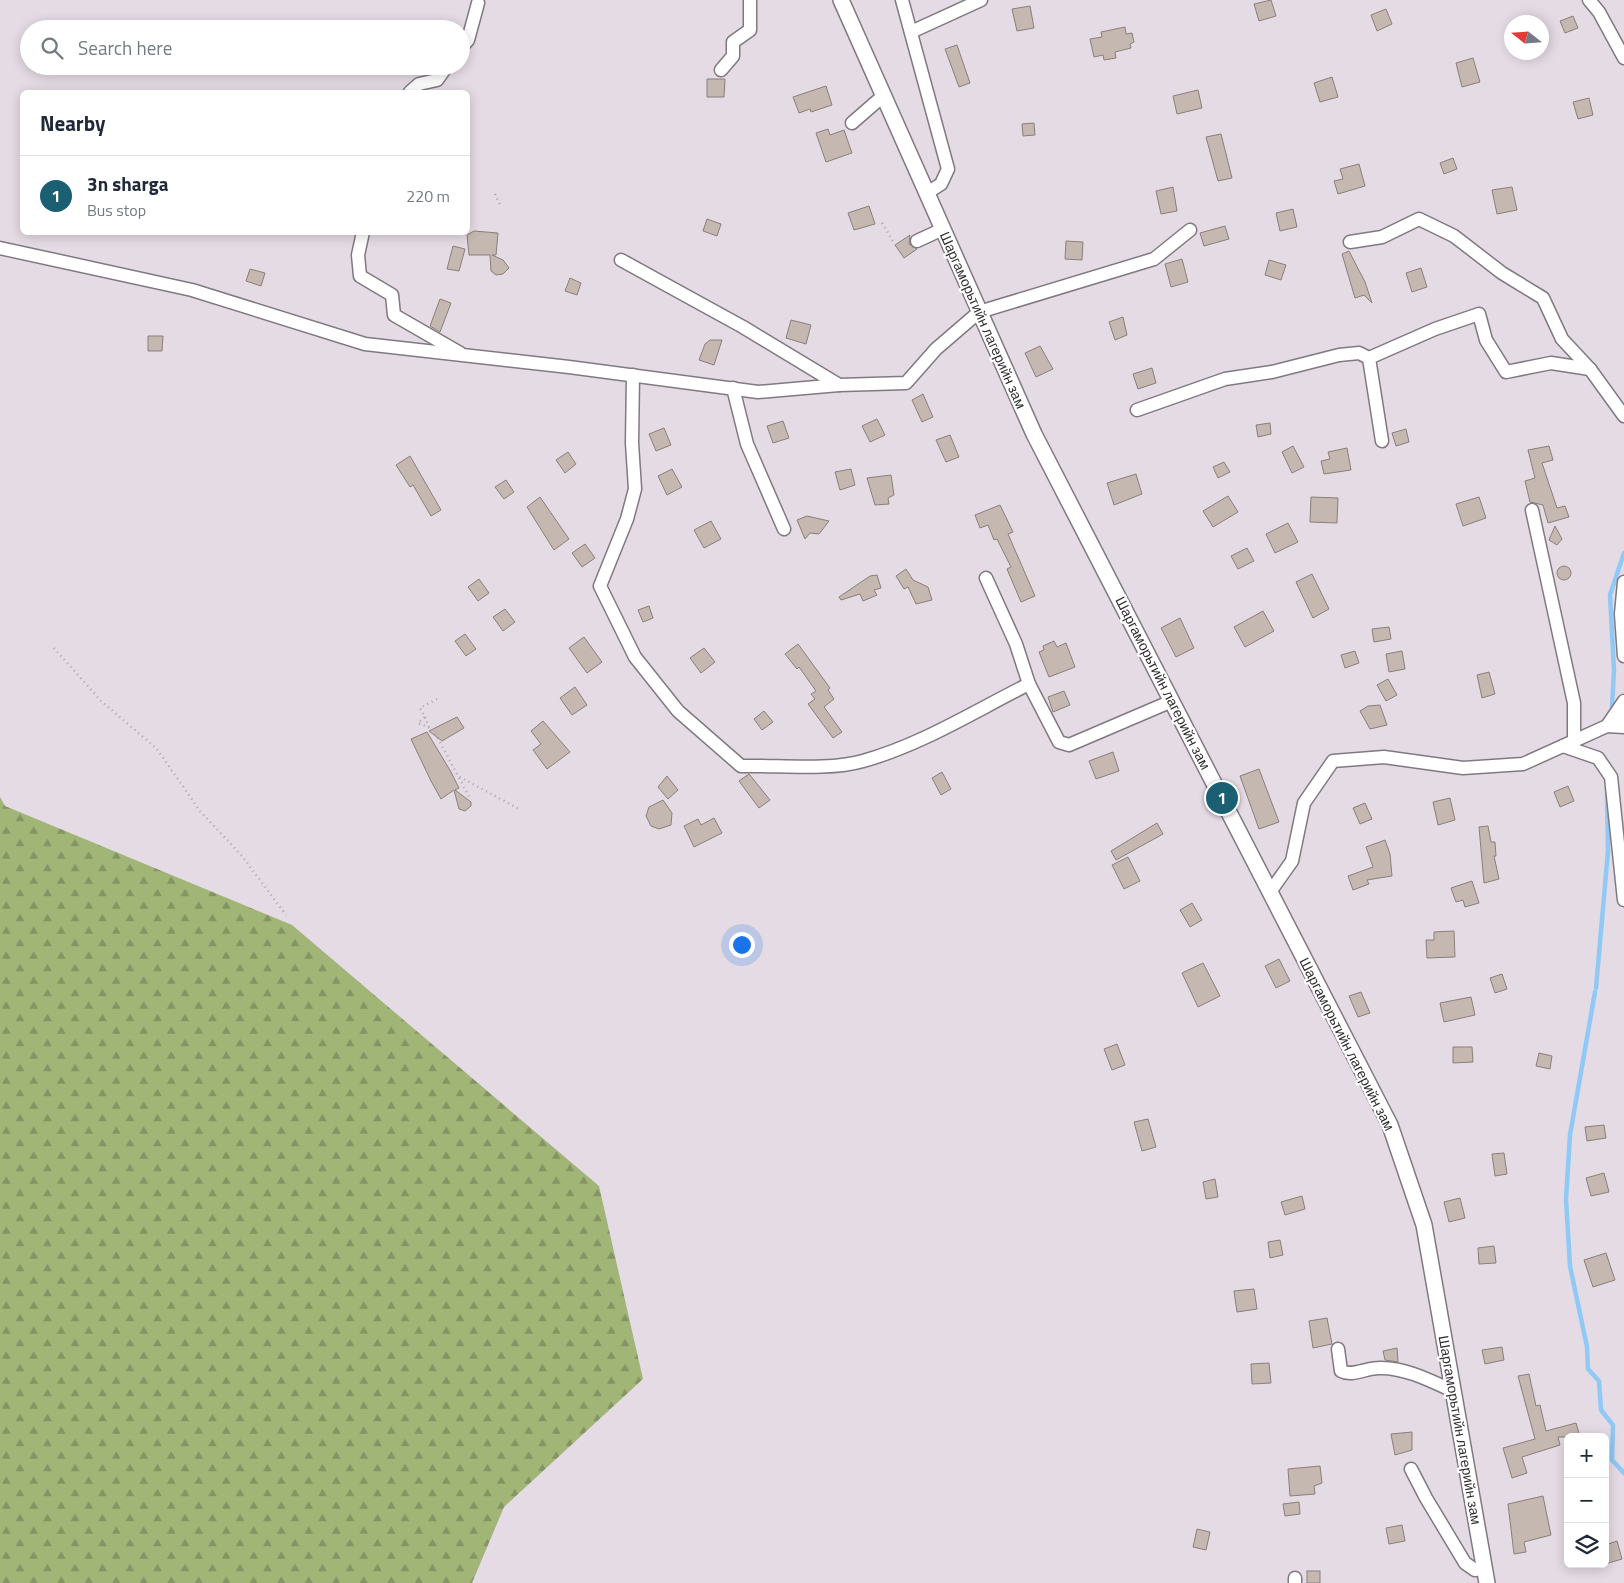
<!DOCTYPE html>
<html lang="en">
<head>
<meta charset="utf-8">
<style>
	:root { --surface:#fff; --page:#f6f6f7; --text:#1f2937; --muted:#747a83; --line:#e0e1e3; --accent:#1b5f72 }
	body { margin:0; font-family:"Titillium Web",sans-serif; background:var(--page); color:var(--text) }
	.controls { position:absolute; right:15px; bottom:15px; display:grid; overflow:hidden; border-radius:8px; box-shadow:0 2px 12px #0003 }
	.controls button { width:45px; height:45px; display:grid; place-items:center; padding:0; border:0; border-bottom:1px solid var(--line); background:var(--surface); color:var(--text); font:25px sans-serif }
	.compass { position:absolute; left:1504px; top:15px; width:45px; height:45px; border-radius:50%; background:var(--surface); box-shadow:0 2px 12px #0003; rotate:287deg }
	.you { position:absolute; left:741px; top:944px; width:18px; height:18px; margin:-12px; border:4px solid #fff; border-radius:50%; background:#1a73e8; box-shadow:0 0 0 8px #1a73e833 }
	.badge { display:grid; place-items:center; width:32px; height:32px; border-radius:50%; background:var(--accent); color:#fff; font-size:16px; font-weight:700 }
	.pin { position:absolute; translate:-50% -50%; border:2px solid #fff; box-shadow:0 1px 5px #0006 }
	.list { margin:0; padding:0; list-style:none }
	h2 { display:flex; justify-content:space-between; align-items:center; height:65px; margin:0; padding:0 20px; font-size:21px }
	h2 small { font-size:16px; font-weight:400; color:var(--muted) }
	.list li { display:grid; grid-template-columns:32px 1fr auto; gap:15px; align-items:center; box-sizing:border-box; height:80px; padding:0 20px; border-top:1px solid var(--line) }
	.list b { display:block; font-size:19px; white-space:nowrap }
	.list p { margin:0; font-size:16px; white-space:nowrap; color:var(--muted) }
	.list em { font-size:16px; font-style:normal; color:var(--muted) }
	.icon { flex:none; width:28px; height:28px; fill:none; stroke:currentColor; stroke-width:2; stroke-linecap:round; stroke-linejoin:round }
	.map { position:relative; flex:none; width:1624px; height:1583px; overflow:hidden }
	.search { position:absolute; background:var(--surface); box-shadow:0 2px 12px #0003; left:20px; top:20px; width:450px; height:55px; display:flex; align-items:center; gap:12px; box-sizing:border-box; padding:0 18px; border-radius:28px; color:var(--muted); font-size:19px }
	.panel { position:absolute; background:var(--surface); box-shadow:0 2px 12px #0003; left:20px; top:90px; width:450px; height:145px; border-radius:8px }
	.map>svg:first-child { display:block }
	.forest { fill:url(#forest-firs) }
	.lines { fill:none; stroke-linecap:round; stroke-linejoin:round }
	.stream { stroke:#90c8f6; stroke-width:4.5 }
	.building { fill:#c4b8b1; stroke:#8a7f79 }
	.minor-casing { stroke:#817982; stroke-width:15 }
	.tertiary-casing { stroke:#817982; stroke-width:18 }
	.path { stroke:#aca4ac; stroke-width:2.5; stroke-dasharray:1 4; stroke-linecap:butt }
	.minor { stroke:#fff; stroke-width:12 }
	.tertiary { stroke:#fff; stroke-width:15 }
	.labels { text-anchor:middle; stroke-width:4.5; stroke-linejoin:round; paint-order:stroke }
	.street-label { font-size:14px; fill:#302d30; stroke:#fff }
</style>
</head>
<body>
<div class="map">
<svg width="1624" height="1583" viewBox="0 0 1624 1583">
	<defs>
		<pattern id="forest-firs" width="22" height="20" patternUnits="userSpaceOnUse" patternTransform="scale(1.25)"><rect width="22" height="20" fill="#a1b577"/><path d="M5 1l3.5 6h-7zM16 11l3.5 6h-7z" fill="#849462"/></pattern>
	</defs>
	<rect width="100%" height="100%" fill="#e5dbe5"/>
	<polygon class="forest" points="0,797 5,806 292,925 599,1186 643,1379 504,1507 472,1583 0,1583"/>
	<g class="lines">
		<g class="stream">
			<polyline points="1612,707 1614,670 1610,595 1624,553"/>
			<polyline points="1596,988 1608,851 1607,790"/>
			<polyline points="1595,992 1570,1135 1566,1199 1570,1266 1587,1347 1588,1369 1599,1381 1601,1410 1613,1425 1612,1460 1624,1473"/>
		</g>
	</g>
	<g class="building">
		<polygon points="1271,0 1276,16 1259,21 1254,4"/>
		<polygon points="1030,6 1034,28 1017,31 1012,9"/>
		<polygon points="1386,9 1392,24 1377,31 1371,15"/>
		<polygon points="1573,16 1578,28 1565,33 1560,21"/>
		<polygon points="1125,27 1126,34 1132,33 1134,42 1130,44 1131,48 1115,52 1116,58 1104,60 1103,55 1094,57 1090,39 1102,37 1101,32"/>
		<polygon points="957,45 970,83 959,87 945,49"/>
		<polygon points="1473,58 1480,82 1462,87 1456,63"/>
		<polygon points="1332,77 1338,97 1320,102 1314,83"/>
		<polygon points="707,79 725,79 724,97 707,97"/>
		<polygon points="826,86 832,105 811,112 810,109 799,113 793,97"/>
		<polygon points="1198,90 1202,108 1177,114 1173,96"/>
		<polygon points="1589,98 1593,115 1578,119 1573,102"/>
		<polygon points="1034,123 1035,135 1023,136 1022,124"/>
		<polygon points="828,129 830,135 844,130 852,153 826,162 816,133"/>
		<polygon points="1221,134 1232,178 1218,181 1206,137"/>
		<polygon points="1453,158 1457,169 1444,174 1440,163"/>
		<polygon points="1359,164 1365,186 1338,194 1334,181 1343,179 1340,169"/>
		<polygon points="1173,187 1177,211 1161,214 1156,191"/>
		<polygon points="1512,187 1517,210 1497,214 1492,190"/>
		<polygon points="869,206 875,224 854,230 848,213"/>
		<polygon points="1293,209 1297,227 1280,231 1276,213"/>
		<polygon points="707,219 721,224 717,236 703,231"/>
		<polygon points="1225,226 1229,239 1204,246 1200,233"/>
		<polygon points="474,231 498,233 496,255 492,255 503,260 509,268 503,274 496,275 491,271 490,255 469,255 467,235"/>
		<polygon points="910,235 909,244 917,249 904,258 895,245"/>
		<polygon points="1066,241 1083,242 1082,260 1065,259"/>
		<polygon points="453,246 465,249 459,271 447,269"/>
		<polygon points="1349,251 1365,282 1372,303 1364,295 1355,298 1342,254"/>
		<polygon points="1182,259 1188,282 1171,287 1165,264"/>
		<polygon points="1269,260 1286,265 1281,280 1265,275"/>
		<polygon points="1421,268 1427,287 1412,292 1406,273"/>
		<polygon points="250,269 265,273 261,286 246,281"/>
		<polygon points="570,278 581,283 577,295 565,291"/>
		<polygon points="440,299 451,303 440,332 430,326"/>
		<polygon points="1123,317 1127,335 1115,340 1109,322"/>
		<polygon points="791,320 811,325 806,344 786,338"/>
		<polygon points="148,336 163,336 162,351 148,351"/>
		<polygon points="710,340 722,340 714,365 699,360 705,344"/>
		<polygon points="1040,346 1053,369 1036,377 1025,353"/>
		<polygon points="1152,368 1156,383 1138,389 1133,374"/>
		<polygon points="923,394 933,417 922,422 912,400"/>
		<polygon points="877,419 885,435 870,442 862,426"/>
		<polygon points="783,421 789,438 773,443 767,426"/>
		<polygon points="1270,423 1271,434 1258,437 1256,425"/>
		<polygon points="664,428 671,445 656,451 649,434"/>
		<polygon points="1406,429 1409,442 1396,446 1392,433"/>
		<polygon points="950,435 959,457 946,462 936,440"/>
		<polygon points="1293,446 1304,467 1292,473 1282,452"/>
		<polygon points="1549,446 1553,460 1542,463 1557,508 1565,506 1569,517 1548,523 1543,505 1530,502 1525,481 1535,478 1528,450"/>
		<polygon points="1347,448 1351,470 1324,474 1321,461 1330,459 1328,452"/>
		<polygon points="568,452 576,464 565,473 556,460"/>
		<polygon points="410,456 441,510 431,516 413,485 410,487 396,465"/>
		<polygon points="1224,462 1230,472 1218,478 1213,467"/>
		<polygon points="672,469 682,487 667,495 658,476"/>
		<polygon points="851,469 855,485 840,490 835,472"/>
		<polygon points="1136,474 1142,494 1114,505 1107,483"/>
		<polygon points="891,475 894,495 888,498 889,504 875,505 867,478"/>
		<polygon points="506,480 514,492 504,499 495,487"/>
		<polygon points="1228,496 1238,512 1213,527 1203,511"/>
		<polygon points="540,497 569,539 554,550 527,507"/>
		<polygon points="1311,497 1338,498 1337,523 1310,522"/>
		<polygon points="1479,497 1486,518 1463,526 1456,504"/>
		<polygon points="1000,505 1013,532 1008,534 1035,596 1021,602 1007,569 1011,567 997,539 994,540 988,525 980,528 975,515"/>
		<polygon points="807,516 829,521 819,534 810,533 805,539 797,520"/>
		<polygon points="711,521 721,539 704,548 694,530"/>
		<polygon points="1288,523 1298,542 1275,553 1266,534"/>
		<polygon points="1555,526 1562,539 1557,545 1549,540"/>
		<polygon points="585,544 595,558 582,567 572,553"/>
		<polygon points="1247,548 1254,561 1238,569 1231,556"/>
		<circle cx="1564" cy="573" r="7"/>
		<polygon points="906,569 913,580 928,587 932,600 916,604 908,587 904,589 896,576"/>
		<polygon points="1312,574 1329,609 1313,618 1296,582"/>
		<polygon points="877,575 881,588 874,590 877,595 863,601 860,594 841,600 839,597 870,576"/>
		<polygon points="479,579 489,593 478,601 468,587"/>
		<polygon points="649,606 653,618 643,622 638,610"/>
		<polygon points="505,609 515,622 503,631 493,617"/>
		<polygon points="1263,611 1274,631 1245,647 1234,627"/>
		<polygon points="1180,618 1194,648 1176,657 1161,628"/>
		<polygon points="1389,627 1391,639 1374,642 1372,629"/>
		<polygon points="465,634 476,649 466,656 455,641"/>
		<polygon points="584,637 602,662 587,673 569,648"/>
		<polygon points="1054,641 1057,647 1066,643 1075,667 1049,677 1039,652 1044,650 1043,646"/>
		<polygon points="798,644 830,688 828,690 834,699 824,707 842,732 833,738 808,704 815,699 811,694 816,691 799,667 797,669 785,654"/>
		<polygon points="704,648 715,662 701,673 690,658"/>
		<polygon points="1355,651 1359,663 1345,668 1341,655"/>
		<polygon points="1402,651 1405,669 1389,672 1386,654"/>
		<polygon points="1489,672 1495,694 1482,698 1477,675"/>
		<polygon points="1388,679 1397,695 1386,701 1377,685"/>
		<polygon points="575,687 587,705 572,715 560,698"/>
		<polygon points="1064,691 1070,705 1053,712 1048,697"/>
		<polygon points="1380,705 1387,725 1370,729 1360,711 1368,706"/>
		<polygon points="764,711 773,722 762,730 754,719"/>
		<polygon points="457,717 464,728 442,741 429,731"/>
		<polygon points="543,721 570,752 547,769 533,750 541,744 531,731"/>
		<polygon points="427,732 451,772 459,788 455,790 471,802 471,806 465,811 459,809 454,790 441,799 431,781 411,739"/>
		<polygon points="1113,752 1119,771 1096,779 1089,761"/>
		<polygon points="1259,769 1279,822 1259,829 1240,776"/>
		<polygon points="942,772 951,789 941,795 932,778"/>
		<polygon points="749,774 770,800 759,808 739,781"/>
		<polygon points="667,776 678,790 668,799 658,787"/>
		<polygon points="1568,786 1574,801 1560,807 1554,792"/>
		<polygon points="1450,798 1455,820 1438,825 1433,802"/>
		<polygon points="663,800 672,813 671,825 659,829 651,826 646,816 649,807"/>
		<polygon points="1365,803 1372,819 1360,824 1353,808"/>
		<polygon points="714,818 722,833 694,847 684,826 698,819 701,825"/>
		<polygon points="1157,823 1163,834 1116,860 1111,851"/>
		<polygon points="1488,826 1491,842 1495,842 1496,856 1494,856 1499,879 1484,883 1479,827"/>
		<polygon points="1385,840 1390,854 1392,876 1367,880 1369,884 1353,890 1348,876 1373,867 1366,847"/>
		<polygon points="1128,857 1140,881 1124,889 1112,865"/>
		<polygon points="1472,881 1479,903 1465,907 1463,900 1456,902 1451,888"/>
		<polygon points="1192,903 1202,920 1190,927 1180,910"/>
		<polygon points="1454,931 1455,957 1427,958 1426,940 1434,940 1434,932"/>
		<polygon points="1279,959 1290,981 1276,988 1265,966"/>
		<polygon points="1203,963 1220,996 1198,1007 1182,973"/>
		<polygon points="1502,974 1507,989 1495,993 1490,978"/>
		<polygon points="1361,992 1370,1013 1358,1017 1349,996"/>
		<polygon points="1471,997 1475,1015 1444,1022 1440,1003"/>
		<polygon points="1117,1044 1125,1065 1112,1070 1104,1049"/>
		<polygon points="1453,1047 1472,1047 1473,1062 1453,1063"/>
		<polygon points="1539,1053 1552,1056 1550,1069 1536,1066"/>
		<polygon points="1148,1119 1156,1147 1142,1151 1134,1122"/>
		<polygon points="1604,1125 1606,1138 1587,1141 1585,1127"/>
		<polygon points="1504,1153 1507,1174 1495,1176 1492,1154"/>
		<polygon points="1604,1173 1609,1192 1591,1196 1586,1178"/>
		<polygon points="1215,1179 1218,1197 1206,1199 1203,1182"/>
		<polygon points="1302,1196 1305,1209 1285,1215 1281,1202"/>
		<polygon points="1460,1198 1465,1218 1449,1222 1444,1202"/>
		<polygon points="1280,1240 1283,1255 1270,1258 1268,1242"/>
		<polygon points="1494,1246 1496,1263 1479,1264 1478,1248"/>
		<polygon points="1606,1253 1615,1280 1593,1287 1584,1260"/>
		<polygon points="1254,1289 1257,1309 1237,1312 1234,1291"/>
		<polygon points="1327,1318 1332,1344 1313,1348 1309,1321"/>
		<polygon points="1502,1347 1504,1360 1485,1364 1482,1350"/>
		<polygon points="1397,1348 1398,1362 1385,1360 1383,1351"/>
		<polygon points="1269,1363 1271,1383 1252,1384 1251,1364"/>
		<polygon points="1529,1374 1536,1406 1540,1405 1546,1431 1576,1423 1580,1437 1558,1437 1560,1445 1522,1457 1527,1473 1512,1478 1503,1448 1535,1439 1518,1376"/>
		<polygon points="1412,1432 1412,1450 1395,1455 1391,1434"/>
		<polygon points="1320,1466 1322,1483 1314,1486 1315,1494 1290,1496 1288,1469"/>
		<polygon points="1543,1496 1551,1535 1524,1542 1526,1552 1514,1554 1508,1504"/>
		<polygon points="1299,1502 1300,1514 1285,1516 1283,1504"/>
		<polygon points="1402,1525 1405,1541 1389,1544 1386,1528"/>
		<polygon points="1197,1529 1210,1532 1206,1550 1193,1547"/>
		<polygon points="1617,1541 1622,1559 1605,1564 1605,1545"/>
		<rect x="1307" y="1571" width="13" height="12"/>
	</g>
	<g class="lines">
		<defs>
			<g id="minor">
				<polyline points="902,0 948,169 941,184 927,193"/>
				<polyline points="1589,0 1599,12 1624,58"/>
				<polyline points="911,32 981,0"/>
				<polyline points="461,48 468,40 478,3"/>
				<polyline points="721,70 733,56 733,42 750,30 750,0"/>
				<polyline points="410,92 419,84 437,80 447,66"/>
				<polyline points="852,123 883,96"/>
				<polyline points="363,232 358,255 360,276 392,295 394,315 460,353"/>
				<polyline points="917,241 943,229"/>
				<polyline points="1350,242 1382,237 1419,219 1454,236 1502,273 1543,298 1562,339 1590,369 1624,416"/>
				<polyline points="0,248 192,290 365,344 569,367 758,392 839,385 906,383 936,349 979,312 1154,259 1190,230"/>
				<polyline points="621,260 743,327 839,385"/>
				<polyline points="1369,358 1382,441"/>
				<path d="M633 375 632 443 635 489 627 519 600 586 635 657 678 711 741 766C778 765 828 771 863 761 921 745 975 711 1029 684"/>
				<polyline points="733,388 747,444 784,529"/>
				<polyline points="1137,410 1225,379 1272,372 1339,355 1359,353 1369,358 1435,329 1479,314 1486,340 1506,372 1551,363 1590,369"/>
				<polyline points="1532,510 1574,703 1574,741"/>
				<polyline points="986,578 1016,644 1029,684 1059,742 1069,745 1172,701"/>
				<polyline points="1624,582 1621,614 1624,656"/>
				<polyline points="1624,701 1607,726 1624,715"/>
				<polyline points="1563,746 1598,758 1611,777 1624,900"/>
				<polyline points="1270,892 1292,861 1304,803 1333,761 1384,757 1463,768 1523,764 1607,726 1624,727"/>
				<path d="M1338 1349 1341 1371C1352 1377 1366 1368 1379 1368 1404 1367 1431 1381 1453 1391"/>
				<polyline points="1411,1469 1426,1498 1465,1563 1475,1570 1484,1569"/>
				<polyline points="1295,1578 1295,1583"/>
			</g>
			<polyline id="tertiary" points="841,0 1034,434 1390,1125 1424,1225 1487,1583"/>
		</defs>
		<use href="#minor" class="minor-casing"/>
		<use href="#tertiary" class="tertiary-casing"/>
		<g class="path">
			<polyline points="495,194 501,207"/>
			<polyline points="882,223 894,243"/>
			<polyline points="54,648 101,701 157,749 200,811 242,856 286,915"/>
			<polyline points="437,699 420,708 425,717 418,723 433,729 458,776 519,809"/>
			<polyline points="425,717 429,727"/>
			<polyline points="459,778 471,800"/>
		</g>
		<use href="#minor" class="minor"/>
		<use href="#tertiary" class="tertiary"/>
	</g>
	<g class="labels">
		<g class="street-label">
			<text transform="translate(983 320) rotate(66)" y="5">Шаргаморьтийн лагерийн зам</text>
			<text transform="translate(1163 683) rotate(63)" y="5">Шаргаморьтийн лагерийн зам</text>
			<text transform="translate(1347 1044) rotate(63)" y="5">Шаргаморьтийн лагерийн зам</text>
			<text transform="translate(1460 1430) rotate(80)" y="5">Шаргаморьтийн лагерийн зам</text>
		</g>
	</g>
</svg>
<div class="controls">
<button>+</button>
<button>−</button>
<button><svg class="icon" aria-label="layers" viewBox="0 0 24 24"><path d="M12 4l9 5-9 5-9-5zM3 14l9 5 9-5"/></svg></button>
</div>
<svg class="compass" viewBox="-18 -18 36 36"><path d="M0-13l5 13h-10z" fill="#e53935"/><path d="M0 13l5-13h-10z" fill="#747a83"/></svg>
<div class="you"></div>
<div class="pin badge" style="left:1222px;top:798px">1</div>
<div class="search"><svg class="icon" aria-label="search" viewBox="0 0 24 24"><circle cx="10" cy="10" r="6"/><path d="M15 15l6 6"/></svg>Search here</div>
<section class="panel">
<h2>Nearby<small></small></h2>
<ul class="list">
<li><span class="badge">1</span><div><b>3n sharga</b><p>Bus stop</p></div><em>220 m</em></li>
</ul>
</section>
</div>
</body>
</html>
